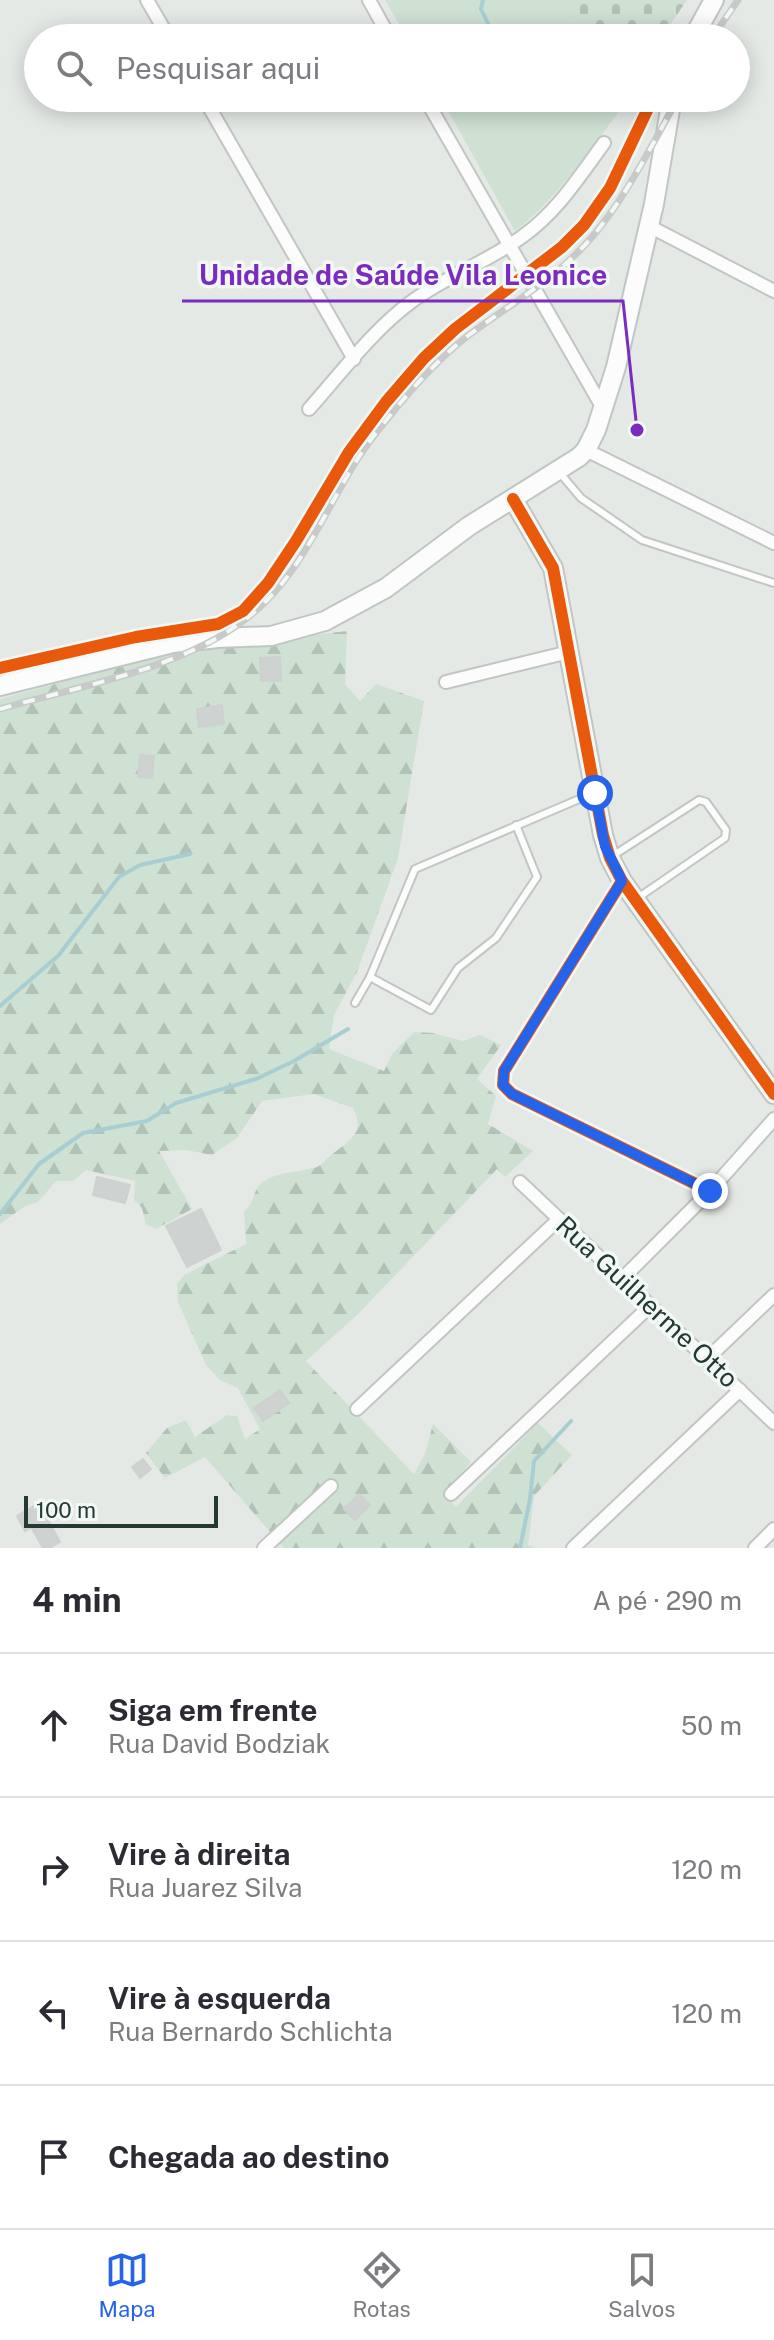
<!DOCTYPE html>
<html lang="pt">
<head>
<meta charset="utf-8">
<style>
	:root { --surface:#fff; --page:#f7f7f7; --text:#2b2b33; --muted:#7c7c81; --line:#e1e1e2; --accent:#2563eb }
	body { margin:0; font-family:"Public Sans",sans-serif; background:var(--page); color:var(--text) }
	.scale { position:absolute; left:24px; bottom:20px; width:194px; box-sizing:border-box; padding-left:8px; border:4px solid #233a33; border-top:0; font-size:22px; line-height:28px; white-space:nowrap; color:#233a33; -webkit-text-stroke:6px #f2f8f5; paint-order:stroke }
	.stop { position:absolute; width:24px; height:24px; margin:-18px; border:6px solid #2563eb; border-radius:50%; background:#fff }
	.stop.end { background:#2563eb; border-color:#fff; box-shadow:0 2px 8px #0008 }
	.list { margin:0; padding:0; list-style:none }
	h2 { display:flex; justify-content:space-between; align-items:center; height:104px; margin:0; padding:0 32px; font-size:34px }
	h2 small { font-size:26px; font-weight:400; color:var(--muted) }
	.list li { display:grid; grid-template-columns:52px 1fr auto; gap:24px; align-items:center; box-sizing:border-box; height:144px; padding:0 32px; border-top:2px solid var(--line) }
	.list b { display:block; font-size:30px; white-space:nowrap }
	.list p { margin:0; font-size:26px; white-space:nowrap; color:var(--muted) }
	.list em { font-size:26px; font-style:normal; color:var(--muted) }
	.icon { flex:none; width:44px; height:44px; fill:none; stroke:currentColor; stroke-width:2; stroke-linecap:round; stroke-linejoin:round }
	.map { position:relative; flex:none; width:774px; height:1548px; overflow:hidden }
	.search { position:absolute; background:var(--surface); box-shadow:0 4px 20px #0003; left:24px; right:24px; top:24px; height:88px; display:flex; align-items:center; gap:20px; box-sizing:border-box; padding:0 28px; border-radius:44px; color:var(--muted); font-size:30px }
	.sheet { height:680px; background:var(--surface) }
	nav { display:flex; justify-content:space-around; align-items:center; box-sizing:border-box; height:112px; border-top:2px solid var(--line); background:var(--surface); font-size:22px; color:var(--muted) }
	nav a { display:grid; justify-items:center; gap:4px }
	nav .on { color:var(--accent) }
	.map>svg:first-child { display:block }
	.forest { fill:url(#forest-firs) }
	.cemetery { fill:url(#cemetery-stones) }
	.green { fill:#cee1d3 }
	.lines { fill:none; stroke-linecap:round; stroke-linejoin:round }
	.stream { stroke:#a8ced3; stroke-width:4 }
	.building { fill:#ced2d0; stroke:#cdd2cf; stroke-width:2 }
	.lane-casing { stroke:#c1c6c3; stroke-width:10 }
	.street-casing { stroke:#c1c6c3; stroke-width:16 }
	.secondary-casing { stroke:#c0c6c3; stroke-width:22 }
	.lane { stroke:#fbfcfb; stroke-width:6 }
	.street { stroke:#fbfcfb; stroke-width:12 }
	.secondary { stroke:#fbfcfb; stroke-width:18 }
	.rail-casing { stroke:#c7cac9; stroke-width:7 }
	.rail { stroke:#f2f8f5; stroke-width:4; stroke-dasharray:12; stroke-linecap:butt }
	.cycleway-casing { stroke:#f2f8f5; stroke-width:17 }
	.cycleway { stroke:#e8590c; stroke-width:12 }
	.route { stroke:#2563eb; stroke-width:10 }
	.labels { text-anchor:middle; stroke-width:7; stroke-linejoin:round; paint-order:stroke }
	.street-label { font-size:26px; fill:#233a33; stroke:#f2f8f5 }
	.leader { fill:none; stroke:#7b2cbf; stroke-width:3 }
	.callout-dot { fill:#7b2cbf; stroke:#f2f8f5; stroke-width:3 }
	.callout-label { font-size:28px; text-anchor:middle; font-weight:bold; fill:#7b2cbf; stroke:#f2f8f5; stroke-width:7; stroke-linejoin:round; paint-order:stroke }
</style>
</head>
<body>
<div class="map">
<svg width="774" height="1548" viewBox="0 0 774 1548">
	<defs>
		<pattern id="forest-firs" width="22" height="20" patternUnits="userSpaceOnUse" patternTransform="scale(2)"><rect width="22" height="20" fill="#cee1d3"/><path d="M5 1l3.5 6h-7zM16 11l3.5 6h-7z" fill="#b1c2b6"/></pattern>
		<pattern id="cemetery-stones" width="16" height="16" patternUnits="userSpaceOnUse" patternTransform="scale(2)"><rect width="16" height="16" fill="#cee1d3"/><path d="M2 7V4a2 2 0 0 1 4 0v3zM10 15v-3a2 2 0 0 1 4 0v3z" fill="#b1c2b6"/></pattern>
	</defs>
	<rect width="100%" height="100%" fill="#e4e9e6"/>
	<path class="forest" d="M347 631 345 684 360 701 376 684 424 701 398 858 357 972 334 1015 329 1049 384 1071 392 1054 414 1032 433 1033 463 1041 480 1035 501 1045 477 1079 496 1096 488 1124 533 1151 505 1177 497 1169 358 1314 306 1361 414 1474 425 1454 433 1424 471 1462 444 1494 456 1507 538 1423 572 1455 534 1496 528 1545 535 1548H284L205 1457 165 1478 146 1453 167 1428 186 1420 195 1437 227 1415 237 1416 245 1439 260 1429 238 1388 220 1380 206 1365 178 1302 177 1284 184 1275 246 1244 244 1212C256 1201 252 1189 264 1181 278 1172 298 1172 314 1168 320 1167 323 1162 329 1157 346 1142 367 1135 353 1108L314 1094 262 1101 237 1138 212 1155 186 1150 159 1151 192 1209 156 1229 146 1224 142 1208 134 1200 135 1181 86 1170 73 1181H56L38 1202 25 1206 0 1224V699L177 651Z"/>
	<polygon class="cemetery" points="565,0 687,0 661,38 583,38"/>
	<g class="green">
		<polygon points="385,0 565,0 583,38 407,38"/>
		<path d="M441 98H611L618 113C586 155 557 198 515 231Z"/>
	</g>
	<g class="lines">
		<g class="stream">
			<polyline points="483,0 481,9 490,28 503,32 505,38"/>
			<polyline points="0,1006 58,956 119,877 140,865 190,854"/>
			<polyline points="0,1214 39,1164 83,1133 147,1121 176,1103 256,1079 294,1061 348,1029"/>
			<polyline points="520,1548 530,1499 534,1461 571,1421"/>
		</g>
	</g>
	<g class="building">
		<polygon points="280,657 281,681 261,681 260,658"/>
		<polygon points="222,705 224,724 199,727 197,709"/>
		<polygon points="140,755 154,756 152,778 138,777"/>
		<polygon points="97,1177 130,1185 125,1203 93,1195"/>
		<polygon points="201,1209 221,1250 187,1267 166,1226"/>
		<polygon points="280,1390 289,1403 263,1421 254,1408"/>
		<polygon points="143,1459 151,1469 140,1478 132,1467"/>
		<polygon points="359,1494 370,1505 355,1520 344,1509"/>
		<polygon points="44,1500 53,1515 25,1531 17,1516"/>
		<polygon points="47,1518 60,1542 50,1548 43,1548 31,1527"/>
	</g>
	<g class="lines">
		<defs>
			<g id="lane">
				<polyline points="559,472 581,498 642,540 774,583"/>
				<polyline points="614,855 699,800 706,802 726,830 725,838 639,897"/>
				<polyline points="370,977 431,1010 458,968 496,938 537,877 516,825"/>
				<polyline points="355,1003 370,977 415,869 591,794"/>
			</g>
			<g id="street">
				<polyline points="147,0 169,38"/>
				<polyline points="369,0 390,38"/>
				<polyline points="204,98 354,359"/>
				<polyline points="425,98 604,410"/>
				<polyline points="649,226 774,291"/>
				<path d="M309 409C341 373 372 331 411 302 446 276 488 262 523 236 557 212 579 177 604 143"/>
				<polyline points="586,450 774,543"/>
				<polyline points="446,682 569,652"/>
				<polyline points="622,881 504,1071 503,1085 512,1094 710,1191"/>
				<polyline points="520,1182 774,1423"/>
				<polyline points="622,1279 710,1191 774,1119"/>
				<polyline points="707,1359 774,1295"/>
				<polyline points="357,1409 559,1219"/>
				<polyline points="451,1494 650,1306"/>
				<polyline points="264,1548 331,1486"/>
				<polyline points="573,1548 740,1390"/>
				<polyline points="755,1548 774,1529"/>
			</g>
			<g id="secondary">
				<polyline points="693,38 714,0"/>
				<polyline points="513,499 553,568 603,835 610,858 622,881 774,1094"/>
				<polyline points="0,686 173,643 218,638 271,636 325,621 386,588 469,526 579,457 586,450 596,430 616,367 654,204 672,98"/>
			</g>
		</defs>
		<use href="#lane" class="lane-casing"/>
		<use href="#street" class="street-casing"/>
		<use href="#secondary" class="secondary-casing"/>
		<use href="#lane" class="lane"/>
		<use href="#street" class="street"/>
		<use href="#secondary" class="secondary"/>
		<defs>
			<g id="rail">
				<polyline points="712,38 738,0"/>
				<path d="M0 709C76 687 180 669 243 621 299 580 321 517 357 460 368 442 383 424 397 407 417 383 440 358 465 338 503 309 546 285 580 250 619 211 651 147 678 98"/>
			</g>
		</defs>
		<use href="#rail" class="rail-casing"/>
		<use href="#rail" class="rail"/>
		<defs>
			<g id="cycleway">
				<polyline points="513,499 553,568 603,835 610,858 622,881 774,1094"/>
				<polyline points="0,668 136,637 218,624 243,611 268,583 296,541 349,452 386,402 424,358 455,329 562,247 584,225 610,188 653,98"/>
				<polyline points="622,881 504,1071 503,1085 512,1094 710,1191"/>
			</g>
		</defs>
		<use href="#cycleway" class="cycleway-casing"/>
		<use href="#cycleway" class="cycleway"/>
	</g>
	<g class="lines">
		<polyline class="route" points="595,793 605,846 622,881 504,1071 503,1085 512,1094 710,1191"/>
	</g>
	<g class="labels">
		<g class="street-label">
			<text transform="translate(647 1302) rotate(43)" y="9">Rua Guilherme Otto</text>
		</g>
	</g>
	<path class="leader" d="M637 430L623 301H182"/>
	<circle class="callout-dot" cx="637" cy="430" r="8"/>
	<g class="callout-label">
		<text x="403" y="285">Unidade de Saúde Vila Leonice</text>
	</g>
</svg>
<div class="scale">100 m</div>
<div class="stop" style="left:595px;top:793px"></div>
<div class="stop end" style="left:710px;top:1191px"></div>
<div class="search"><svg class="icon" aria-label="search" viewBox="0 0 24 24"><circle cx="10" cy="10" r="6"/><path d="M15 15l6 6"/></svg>Pesquisar aqui</div>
</div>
<section class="sheet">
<h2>4 min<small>A pé · 290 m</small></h2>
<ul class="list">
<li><svg class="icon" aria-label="ahead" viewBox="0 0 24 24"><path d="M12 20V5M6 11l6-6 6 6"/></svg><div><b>Siga em frente</b><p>Rua David Bodziak</p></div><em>50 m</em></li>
<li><svg class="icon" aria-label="right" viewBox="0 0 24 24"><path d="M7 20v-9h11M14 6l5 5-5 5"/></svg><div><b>Vire à direita</b><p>Rua Juarez Silva</p></div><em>120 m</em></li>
<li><svg class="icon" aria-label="left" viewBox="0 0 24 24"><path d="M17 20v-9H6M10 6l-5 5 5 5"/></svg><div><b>Vire à esquerda</b><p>Rua Bernardo Schlichta</p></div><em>120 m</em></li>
<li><svg class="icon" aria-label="arrive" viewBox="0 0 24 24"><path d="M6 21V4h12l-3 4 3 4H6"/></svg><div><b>Chegada ao destino</b></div></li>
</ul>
</section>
<nav>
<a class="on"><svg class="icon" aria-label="map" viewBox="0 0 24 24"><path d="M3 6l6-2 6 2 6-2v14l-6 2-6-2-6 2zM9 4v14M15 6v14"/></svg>Mapa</a>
<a><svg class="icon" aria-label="directions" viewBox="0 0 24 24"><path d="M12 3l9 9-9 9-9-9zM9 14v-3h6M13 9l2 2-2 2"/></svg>Rotas</a>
<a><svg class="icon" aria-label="saved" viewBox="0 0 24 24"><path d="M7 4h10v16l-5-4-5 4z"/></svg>Salvos</a>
</nav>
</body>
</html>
